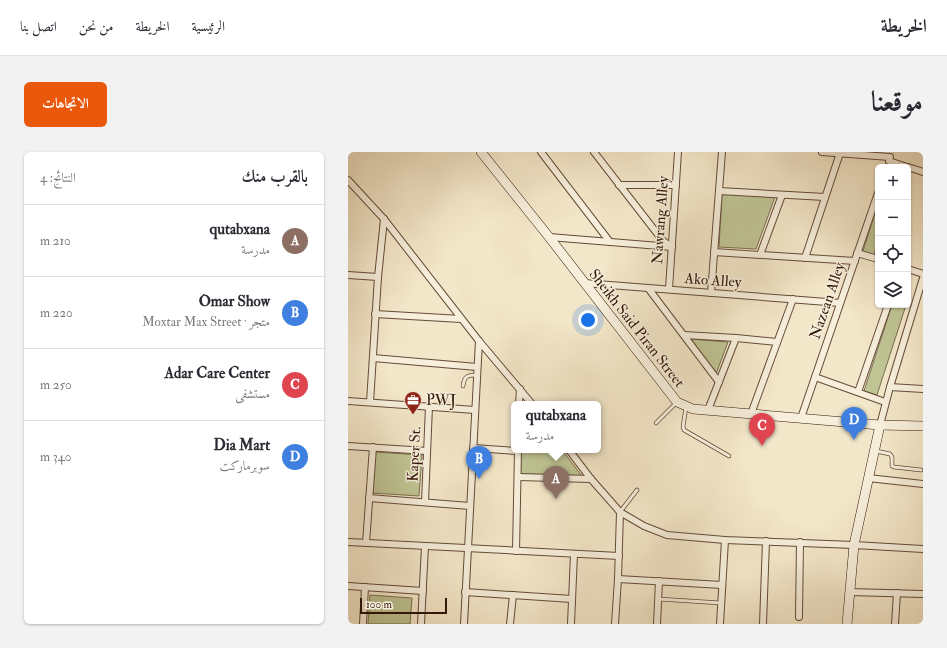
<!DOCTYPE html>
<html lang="ar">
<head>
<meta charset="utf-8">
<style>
	:root { --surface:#fff; --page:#f2f2f3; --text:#2b2b33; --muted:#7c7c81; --line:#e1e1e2; --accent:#ea580c }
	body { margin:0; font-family:"IM FELL Double Pica",Amiri,serif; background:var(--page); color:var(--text); direction:rtl }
	.controls { position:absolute; right:12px; top:12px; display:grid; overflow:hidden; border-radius:6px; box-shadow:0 1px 3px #0004 }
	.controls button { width:36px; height:36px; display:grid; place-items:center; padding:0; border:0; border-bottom:1px solid var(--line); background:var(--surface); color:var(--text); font:20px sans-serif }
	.scale { position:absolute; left:12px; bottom:10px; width:87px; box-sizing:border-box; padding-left:4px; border:2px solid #341708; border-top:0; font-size:11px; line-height:14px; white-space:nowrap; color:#341708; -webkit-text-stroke:3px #f7efdc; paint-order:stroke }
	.you { position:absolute; left:240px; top:168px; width:14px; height:14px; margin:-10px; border:3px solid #fff; border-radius:50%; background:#1a73e8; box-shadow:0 0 0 6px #1a73e833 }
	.badge { display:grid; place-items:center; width:26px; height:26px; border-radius:50%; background:var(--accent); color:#fff; font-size:13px; font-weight:700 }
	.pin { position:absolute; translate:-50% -33px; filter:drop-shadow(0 1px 2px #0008) }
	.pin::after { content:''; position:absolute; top:21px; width:14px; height:12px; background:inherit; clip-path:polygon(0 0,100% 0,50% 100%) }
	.popup { position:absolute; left:163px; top:249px; width:90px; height:52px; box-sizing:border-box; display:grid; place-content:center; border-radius:6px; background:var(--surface); filter:drop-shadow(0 1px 3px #0005); font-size:13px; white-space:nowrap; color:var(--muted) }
	.popup b { font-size:15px; color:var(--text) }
	.popup::after { content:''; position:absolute; left:50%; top:100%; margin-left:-8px; border:8px solid transparent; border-top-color:var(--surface) }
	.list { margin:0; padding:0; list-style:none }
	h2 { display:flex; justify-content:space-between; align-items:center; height:52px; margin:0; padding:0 16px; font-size:17px }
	h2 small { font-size:13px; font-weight:400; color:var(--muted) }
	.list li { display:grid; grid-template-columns:26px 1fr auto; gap:12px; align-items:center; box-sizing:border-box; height:72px; padding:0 16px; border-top:1px solid var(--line) }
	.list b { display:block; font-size:15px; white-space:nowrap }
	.list p { margin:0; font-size:13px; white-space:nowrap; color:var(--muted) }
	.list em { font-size:13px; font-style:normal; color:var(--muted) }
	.icon { flex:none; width:22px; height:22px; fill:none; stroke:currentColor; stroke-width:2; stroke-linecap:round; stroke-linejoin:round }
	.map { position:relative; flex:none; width:575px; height:472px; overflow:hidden; direction:ltr; border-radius:6px }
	header { display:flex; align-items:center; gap:24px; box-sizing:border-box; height:56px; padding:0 20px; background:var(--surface); border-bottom:1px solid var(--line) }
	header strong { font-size:19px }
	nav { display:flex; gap:22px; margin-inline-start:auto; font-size:14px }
	.intro { display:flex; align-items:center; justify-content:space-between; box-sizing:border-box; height:96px; padding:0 24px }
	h1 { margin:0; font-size:28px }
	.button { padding:10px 18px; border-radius:6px; background:var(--accent); color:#fff; font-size:14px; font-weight:700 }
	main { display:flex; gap:24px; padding:0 24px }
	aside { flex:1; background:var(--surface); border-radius:6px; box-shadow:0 1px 3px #0004 }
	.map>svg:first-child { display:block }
	.green { fill:#bfc494; stroke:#7a6e4e }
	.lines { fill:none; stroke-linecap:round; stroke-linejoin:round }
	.lane-casing { stroke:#644b38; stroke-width:4.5 }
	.street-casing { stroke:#644b38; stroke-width:8 }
	.secondary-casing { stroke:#341708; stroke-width:10 }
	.lane { stroke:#f7efdc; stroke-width:3 }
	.street { stroke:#f7efdc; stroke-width:6 }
	.secondary { stroke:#f7efdc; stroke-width:9 }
	.labels { text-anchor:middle; stroke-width:3; stroke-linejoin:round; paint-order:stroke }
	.street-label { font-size:15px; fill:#341708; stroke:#f7efdc }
	.poi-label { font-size:15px; fill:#341708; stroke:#f7efdc; text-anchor:start }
</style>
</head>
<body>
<header>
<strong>الخريطة</strong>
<nav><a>الرئيسية</a><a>الخريطة</a><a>من نحن</a><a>اتصل بنا</a></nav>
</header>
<div class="intro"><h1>موقعنا</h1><a class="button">الاتجاهات</a></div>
<main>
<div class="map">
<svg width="575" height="472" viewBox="0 0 575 472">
	<rect width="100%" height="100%" fill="#f3e7c9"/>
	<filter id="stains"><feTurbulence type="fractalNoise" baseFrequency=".005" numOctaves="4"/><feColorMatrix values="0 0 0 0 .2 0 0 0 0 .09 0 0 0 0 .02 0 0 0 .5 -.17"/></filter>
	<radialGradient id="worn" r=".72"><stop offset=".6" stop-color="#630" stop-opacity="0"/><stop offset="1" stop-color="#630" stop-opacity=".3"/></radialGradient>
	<g class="green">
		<polygon points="374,42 427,45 408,97 371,95"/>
		<polygon points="530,52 530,89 526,103 515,99"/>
		<polygon points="544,153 558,153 529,243 516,239"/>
		<polygon points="343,187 380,190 368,222"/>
		<polygon points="173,298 214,298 234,324 172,322"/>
		<polygon points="27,300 74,303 71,344 24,341"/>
		<polygon points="22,443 64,446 62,472 20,472"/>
	</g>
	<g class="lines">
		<defs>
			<g id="lane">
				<path d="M115 234C116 224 120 223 129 223"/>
				<polyline points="338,255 335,275 336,278 381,304"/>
				<polyline points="308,271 328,251"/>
				<polyline points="528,299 542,302 544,305 544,314 546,315 573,318"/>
				<polyline points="272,360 289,338"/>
				<polyline points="310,447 373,451"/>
			</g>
			<g id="street">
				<polyline points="193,0 262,90"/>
				<polyline points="246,0 315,89 324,95"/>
				<polyline points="474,0 542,5"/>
				<polyline points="541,9 559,15"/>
				<polyline points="560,15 575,20"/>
				<polyline points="0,28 36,67 131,189 184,252"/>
				<polyline points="271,33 328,33"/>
				<polyline points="371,39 477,45"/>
				<polyline points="201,85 324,95"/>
				<polyline points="366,100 507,109"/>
				<polyline points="509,101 530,107"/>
				<polyline points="412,103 434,43"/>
				<polyline points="457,106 492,1"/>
				<polyline points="560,117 575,122"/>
				<polyline points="0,123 30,125"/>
				<polyline points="236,131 492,151"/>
				<polyline points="300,136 371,230"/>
				<polyline points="321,137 330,0"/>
				<polyline points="363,141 374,0"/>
				<polyline points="27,162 113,167"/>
				<polyline points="336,183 388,186 429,190"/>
				<polyline points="25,206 129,215"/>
				<polyline points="467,225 537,250"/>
				<polyline points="542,235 575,237"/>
				<polyline points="510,240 540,153"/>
				<polyline points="0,249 127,258"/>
				<polyline points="22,250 30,125 36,67"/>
				<polyline points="171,252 172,237"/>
				<polyline points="360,258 388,186"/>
				<polyline points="403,262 445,147"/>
				<polyline points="453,266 530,41"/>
				<polyline points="532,273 542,235 575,126"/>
				<polyline points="0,294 79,299"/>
				<polyline points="125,296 169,299"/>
				<polyline points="221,298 243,327 272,360 296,374 319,383 377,388 506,393 575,397"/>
				<polyline points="170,325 243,327"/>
				<polyline points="520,326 575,332"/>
				<polyline points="21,346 122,354"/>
				<polyline points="77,350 81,254"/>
				<polyline points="0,390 271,404"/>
				<polyline points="18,391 25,295"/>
				<polyline points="168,399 170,298"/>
				<polyline points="270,427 374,433"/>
				<polyline points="0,434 75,439"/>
				<polyline points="117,440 224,447"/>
				<polyline points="501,440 575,442"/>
				<polyline points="451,465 452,390"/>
				<polyline points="15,472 17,435"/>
				<polyline points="73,472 77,394"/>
				<polyline points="116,472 131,189"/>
				<polyline points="162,472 165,443"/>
				<polyline points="223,472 226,402"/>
				<polyline points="267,472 270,427 272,360"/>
				<polyline points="309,472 311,429"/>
				<polyline points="372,472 377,388"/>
				<polyline points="415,472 418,389"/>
				<polyline points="547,472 549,441"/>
			</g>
			<g id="secondary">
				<polyline points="133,0 201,85 329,250 345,257 532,273 575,274"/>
				<polyline points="499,472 506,393 532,273"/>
			</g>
		</defs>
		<use href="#lane" class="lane-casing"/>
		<use href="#street" class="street-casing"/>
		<use href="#secondary" class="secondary-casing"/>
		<use href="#lane" class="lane"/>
		<use href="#street" class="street"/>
		<use href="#secondary" class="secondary"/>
	</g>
	<defs>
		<symbol id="office-pin" viewBox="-11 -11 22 30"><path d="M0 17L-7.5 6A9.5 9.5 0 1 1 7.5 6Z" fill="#8f2418" stroke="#f7efdc"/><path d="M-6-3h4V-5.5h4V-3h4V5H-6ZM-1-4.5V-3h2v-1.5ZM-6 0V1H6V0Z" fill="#fff"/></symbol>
	</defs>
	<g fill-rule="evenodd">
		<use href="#office-pin" x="55" y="238" width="20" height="27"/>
	</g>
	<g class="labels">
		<g class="street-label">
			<text transform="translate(312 68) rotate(-86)" y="5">Nawrang Alley</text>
			<text transform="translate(365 128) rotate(4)" y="5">Ako Alley</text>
			<text transform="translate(479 149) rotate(-71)" y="5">Nazean Alley</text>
			<text transform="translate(289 176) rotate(52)" y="5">Sheikh Said Piran Street</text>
			<text transform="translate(66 302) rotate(-87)" y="5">Kaper St.</text>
		</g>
		<g class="poi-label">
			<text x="78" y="253">PWJ</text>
		</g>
	</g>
	<rect width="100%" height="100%" filter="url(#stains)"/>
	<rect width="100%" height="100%" fill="url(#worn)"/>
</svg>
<div class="controls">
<button>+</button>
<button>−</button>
<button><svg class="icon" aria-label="locate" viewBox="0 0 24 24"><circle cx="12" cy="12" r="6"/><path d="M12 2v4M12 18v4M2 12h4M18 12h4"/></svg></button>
<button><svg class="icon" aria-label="layers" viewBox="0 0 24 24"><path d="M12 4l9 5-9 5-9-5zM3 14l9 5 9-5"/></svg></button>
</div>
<div class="scale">100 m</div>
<div class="you"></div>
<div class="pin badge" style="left:208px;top:347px;background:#8d6e63">A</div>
<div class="popup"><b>qutabxana</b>مدرسة</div>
<div class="pin badge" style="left:131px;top:327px;background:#3f7fe0">B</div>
<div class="pin badge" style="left:414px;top:294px;background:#e0444e">C</div>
<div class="pin badge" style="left:506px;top:288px;background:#3f7fe0">D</div>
</div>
<aside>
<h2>بالقرب منك<small>النتائج: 4</small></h2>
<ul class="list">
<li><span class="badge" style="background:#8d6e63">A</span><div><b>qutabxana</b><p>مدرسة</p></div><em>210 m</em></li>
<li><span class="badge" style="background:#3f7fe0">B</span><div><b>Omar Show</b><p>متجر · Moxtar Max Street</p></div><em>220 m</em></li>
<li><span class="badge" style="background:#e0444e">C</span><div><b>Adar Care Center</b><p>مستشفى</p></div><em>250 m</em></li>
<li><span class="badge" style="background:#3f7fe0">D</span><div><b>Dia Mart</b><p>سوبرماركت</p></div><em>340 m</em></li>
</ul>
</aside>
</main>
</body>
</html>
